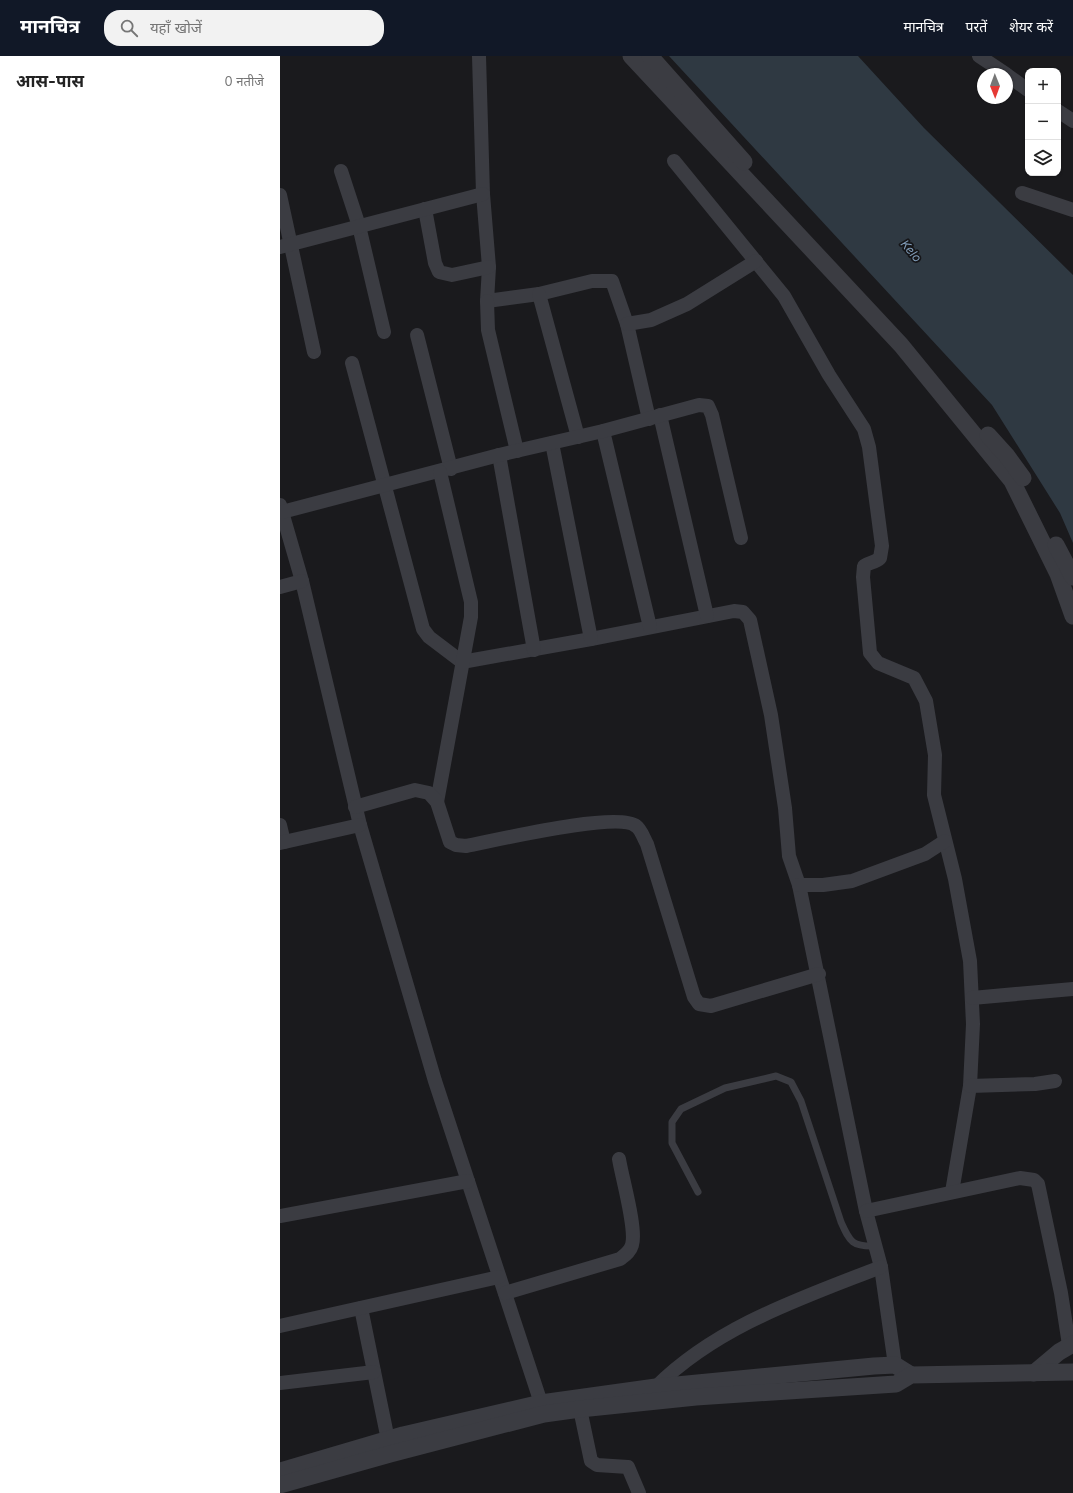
<!DOCTYPE html>
<html lang="hi">
<head>
<meta charset="utf-8">
<style>
	:root { --surface:#fff; --page:#f2f2f2; --text:#222; --muted:#767676; --line:#e0e0e0; --accent:#111827 }
	body { margin:0; font-family:Inter,"Noto Sans Devanagari",sans-serif; background:var(--page); color:var(--text) }
	.controls { position:absolute; right:12px; top:12px; display:grid; overflow:hidden; border-radius:8px; box-shadow:0 1px 3px #0004 }
	.controls button { width:36px; height:36px; display:grid; place-items:center; padding:0; border:0; border-bottom:1px solid var(--line); background:var(--surface); color:var(--text); font:20px sans-serif }
	.compass { position:absolute; left:697px; top:12px; width:36px; height:36px; border-radius:50%; background:var(--surface); box-shadow:0 1px 3px #0004; rotate:179deg }
	.list { margin:0; padding:0; list-style:none }
	h2 { display:flex; justify-content:space-between; align-items:center; height:52px; margin:0; padding:0 16px; font-size:17px }
	h2 small { font-size:13px; font-weight:400; color:var(--muted) }
	.icon { flex:none; width:22px; height:22px; fill:none; stroke:currentColor; stroke-width:2; stroke-linecap:round; stroke-linejoin:round }
	.map { position:relative; flex:none; width:793px; height:1437px; overflow:hidden }
	header { display:flex; align-items:center; gap:24px; box-sizing:border-box; height:56px; padding:0 20px; background:var(--accent); color:#fff }
	header strong { font-size:19px }
	nav { display:flex; gap:22px; margin-inline-start:auto; font-size:14px }
	.search { width:280px; height:36px; background:var(--page); display:flex; align-items:center; gap:10px; box-sizing:border-box; padding:0 14px; border-radius:16px; color:var(--muted); font-size:15px }
	main { display:flex }
	aside { flex:1; background:var(--surface) }
	.map>svg:first-child { display:block }
	.water { fill:#2f3942 }
	.lines { fill:none; stroke-linecap:round; stroke-linejoin:round }
	.service { stroke:#3b3c42; stroke-width:7 }
	.minor { stroke:#3b3c42; stroke-width:14 }
	.tertiary { stroke:#3b3c42; stroke-width:17 }
	.labels { text-anchor:middle; stroke-width:3.5; stroke-linejoin:round; paint-order:stroke }
	.water-label { font-size:12px; font-style:italic; fill:#819db9; stroke:#151518 }
</style>
</head>
<body>
<header>
<strong>मानचित्र</strong>
<div class="search"><svg class="icon" aria-label="search" viewBox="0 0 24 24"><circle cx="10" cy="10" r="6"/><path d="M15 15l6 6"/></svg>यहाँ खोजें</div>
<nav><a>मानचित्र</a><a>परतें</a><a>शेयर करें</a></nav>
</header>
<main>
<aside>
<h2>आस-पास<small>0 नतीजे</small></h2>
<ul class="list">
</ul>
</aside>
<div class="map">
<svg width="793" height="1437" viewBox="0 0 793 1437">
	<rect width="100%" height="100%" fill="#1a1a1d"/>
	<polygon class="water" points="389,0 578,0 644,72 793,219 793,487 780,457 712,349"/>
	<g class="lines">
		<path class="service" d="M418 1136 392 1087V1066L401 1053 445 1032 496 1020 511 1026 521 1045 561 1166C570 1186 572 1191 596 1190"/>
		<g class="minor">
			<polyline points="199,0 203,138 209,211 207,245 259,238 312,225 332,225 347,268 369,363"/>
			<polyline points="699,0 726,18"/>
			<polyline points="727,19 748,34"/>
			<polyline points="778,55 793,65"/>
			<path d="M394 105 504 240 549 319 584 373 589 391 602 490 600 502C595 507 590 506 584 510L583 521 590 597 598 607 634 622 646 645 655 699 654 739 675 823 690 905 693 968 690 1030 672 1136"/>
			<polyline points="61,115 79,170 104,276"/>
			<polyline points="742,137 793,154"/>
			<polyline points="0,139 34,296"/>
			<polyline points="145,153 155,207 159,216 172,219 209,211"/>
			<polyline points="0,191 203,138"/>
			<polyline points="259,238 298,381"/>
			<polyline points="207,245 208,274 237,395"/>
			<polyline points="347,268 371,264 407,248 476,205"/>
			<polyline points="137,279 171,413"/>
			<polyline points="72,307 143,573 149,581 182,606 311,583 454,555 463,556 470,564 491,659 505,752 509,800 519,829 586,1155 601,1211 615,1309"/>
			<polyline points="380,359 427,560"/>
			<polyline points="323,375 370,571"/>
			<polyline points="272,387 311,583"/>
			<polyline points="219,399 254,594"/>
			<polyline points="0,449 22,525 80,769 155,1025 261,1347"/>
			<polyline points="2,456 219,399 323,375 419,349 428,350 432,359 461,482"/>
			<polyline points="0,531 22,525"/>
			<polyline points="157,746 191,561 191,546 160,416"/>
			<path d="M75 751 135 734 149 737 157 746 170 786 176 789 186 790C213 785 338 755 356 770 361 773 364 783 367 788L414 941 419 948 431 950 539 918"/>
			<polyline points="0,769 4,786"/>
			<polyline points="0,787 80,769"/>
			<polyline points="519,829 543,829 572,825 645,798 665,785"/>
			<polyline points="692,942 793,933"/>
			<polyline points="690,1030 755,1028 775,1025"/>
			<polyline points="586,1155 740,1122 754,1124 758,1128 781,1237 789,1289"/>
			<polyline points="0,1160 188,1125"/>
			<path d="M225 1237 340 1203C345 1199 350 1196 352 1189 357 1173 342 1122 339 1103"/>
			<polyline points="81,1252 108,1384"/>
			<polyline points="0,1270 219,1221"/>
			<polyline points="0,1327 94,1316"/>
			<path d="M376 1331C437 1270 522 1242 601 1211"/>
			<polyline points="300,1353 311,1405 317,1409 348,1411 359,1437"/>
		</g>
		<g class="tertiary">
			<polyline points="351,0 621,289 732,425 778,518 793,560"/>
			<polyline points="370,0 464,106"/>
			<polyline points="708,379 727,400 743,422"/>
			<polyline points="776,489 793,521"/>
			<polyline points="754,1317 779,1296 793,1288"/>
			<polyline points="0,1415 123,1379 261,1347 376,1331 594,1310 615,1309 631,1319"/>
			<polyline points="0,1429 110,1398 264,1358 300,1353 416,1341 616,1328 631,1319 793,1316"/>
		</g>
	</g>
	<g class="labels">
		<g class="water-label">
			<text transform="translate(631 195) rotate(50)" y="4">Kelo</text>
		</g>
	</g>
</svg>
<div class="controls">
<button>+</button>
<button>−</button>
<button><svg class="icon" aria-label="layers" viewBox="0 0 24 24"><path d="M12 4l9 5-9 5-9-5zM3 14l9 5 9-5"/></svg></button>
</div>
<svg class="compass" viewBox="-18 -18 36 36"><path d="M0-13l5 13h-10z" fill="#e53935"/><path d="M0 13l5-13h-10z" fill="#767676"/></svg>
</div>
</main>
</body>
</html>
